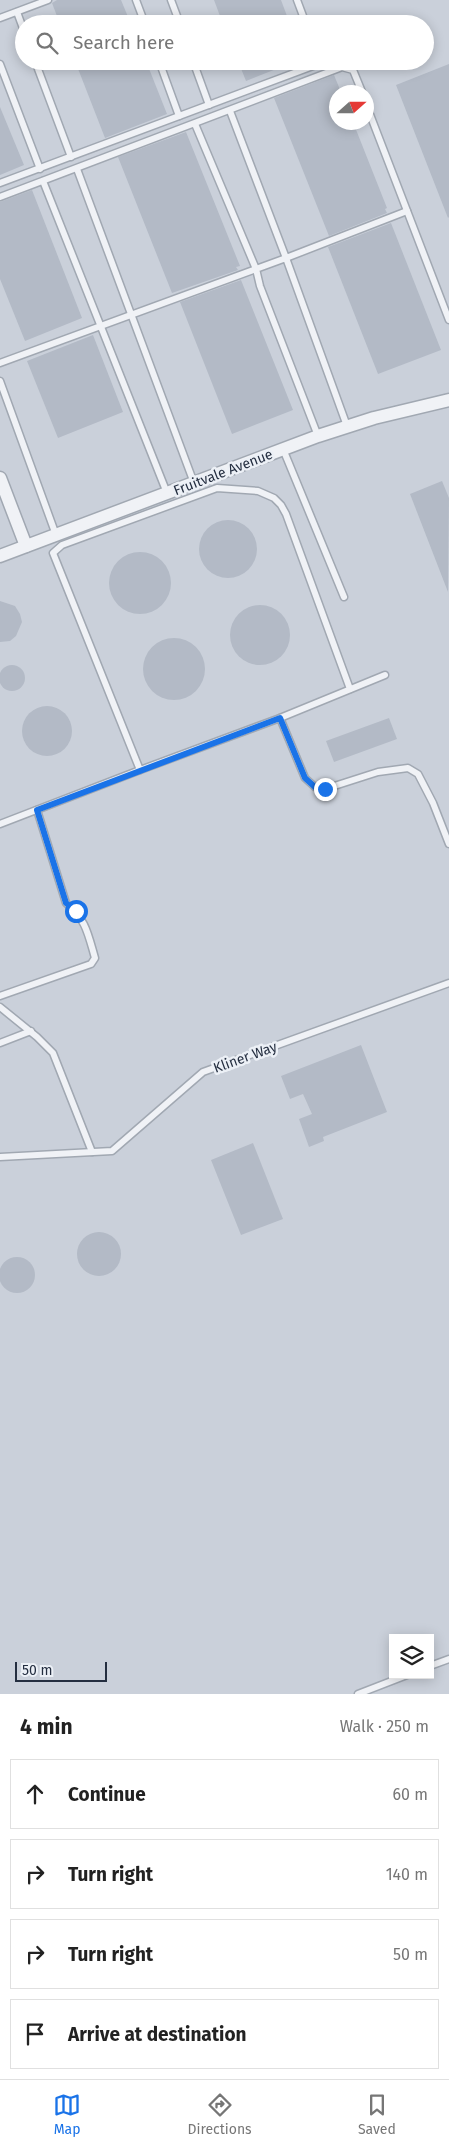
<!DOCTYPE html>
<html lang="en">
<head>
<meta charset="utf-8">
<style>
	:root { --surface:#fff; --page:#f2f2f2; --text:#222; --muted:#767676; --line:#e0e0e0; --accent:#1a73e8 }
	body { margin:0; font-family:"Fira Sans",sans-serif; background:var(--page); color:var(--text) }
	.controls { position:absolute; right:15px; bottom:15px; display:grid; overflow:hidden; border-radius:0px; box-shadow:0 2px 12px #0003 }
	.controls button { width:45px; height:45px; display:grid; place-items:center; padding:0; border:0; border-bottom:1px solid var(--line); background:var(--surface); color:var(--text); font:25px sans-serif }
	.compass { position:absolute; left:329px; top:85px; width:45px; height:45px; border-radius:50%; background:var(--surface); box-shadow:0 2px 12px #0003; rotate:69deg }
	.scale { position:absolute; left:15px; bottom:12px; width:92px; box-sizing:border-box; padding-left:5px; border:2px solid #242e40; border-top:0; font-size:14px; line-height:18px; white-space:nowrap; color:#242e40; -webkit-text-stroke:4px #ecf0f6; paint-order:stroke }
	.stop { position:absolute; width:15px; height:15px; margin:-11px; border:4px solid #1a73e8; border-radius:50%; background:#fff }
	.stop.end { background:#1a73e8; border-color:#fff; box-shadow:0 1px 5px #0008 }
	.list { margin:0; padding:0; list-style:none }
	h2 { display:flex; justify-content:space-between; align-items:center; height:65px; margin:0; padding:0 20px; font-size:21px }
	h2 small { font-size:16px; font-weight:400; color:var(--muted) }
	.list li { display:grid; grid-template-columns:32px 1fr auto; gap:15px; align-items:center; box-sizing:border-box; height:70px; margin:0 10px 10px; padding:0 10px; border:1px solid var(--line); border-radius:0px }
	.list b { display:block; font-size:19px; white-space:nowrap }
	.list em { font-size:16px; font-style:normal; color:var(--muted) }
	.icon { flex:none; width:28px; height:28px; fill:none; stroke:currentColor; stroke-width:2; stroke-linecap:round; stroke-linejoin:round }
	.map { position:relative; flex:none; width:449px; height:1694px; overflow:hidden }
	.search { position:absolute; background:var(--surface); box-shadow:0 2px 12px #0003; left:15px; right:15px; top:15px; height:55px; display:flex; align-items:center; gap:12px; box-sizing:border-box; padding:0 18px; border-radius:28px; color:var(--muted); font-size:19px }
	.sheet { height:385px; background:var(--surface) }
	nav { display:flex; justify-content:space-around; align-items:center; box-sizing:border-box; height:70px; border-top:1px solid var(--line); background:var(--surface); font-size:14px; color:var(--muted) }
	nav a { display:grid; justify-items:center; gap:2px }
	nav .on { color:var(--accent) }
	.map>svg:first-child { display:block }
	.built { fill:#cad0da; fill-rule:evenodd }
	.building { fill:#b3bac6 }
	.lines { fill:none; stroke-linecap:round; stroke-linejoin:round }
	.lane-casing { stroke:#a1a8b2; stroke-width:9 }
	.street-casing { stroke:#a1a8b2; stroke-width:15 }
	.lane { stroke:#f0f2f6; stroke-width:6 }
	.street { stroke:#f0f2f6; stroke-width:12 }
	.route { stroke:#1a73e8; stroke-width:6 }
	.labels { text-anchor:middle; stroke-width:5; stroke-linejoin:round; paint-order:stroke }
	.street-label { font-size:14px; fill:#242e40; stroke:#ecf0f6 }
</style>
</head>
<body>
<div class="map">
<svg width="449" height="1694" viewBox="0 0 449 1694">
	<rect width="100%" height="100%" fill="#dce1e8"/>
	<path class="built" d="M0 0H449V1694H0ZM24 24H425V61H24ZM336 92H366V122H336ZM393 1638H430V1675H393Z"/>
	<g class="building">
		<polygon points="57,0 121,0 131,24 60,24 52,3"/>
		<polygon points="214,0 281,0 290,24 223,24"/>
		<polygon points="75,61 146,61 167,114 105,138"/>
		<polygon points="238,61 294,61 294,62 246,81"/>
		<polygon points="449,64 449,217 448,218 396,85"/>
		<polygon points="334,75 341,92 336,92 336,122 353,122 387,208 385,209 387,213 329,236 274,98"/>
		<polygon points="0,107 24,165 0,175"/>
		<polygon points="186,132 240,266 236,267 238,270 172,293 118,157"/>
		<polygon points="32,190 82,318 25,341 0,279 0,202"/>
		<polygon points="391,223 441,350 378,374 328,247"/>
		<polygon points="241,280 293,410 232,434 180,302"/>
		<polygon points="93,335 123,412 58,438 27,361"/>
		<polygon points="442,481 449,498 448,592 410,494"/>
		<circle cx="228" cy="549" r="29"/>
		<circle cx="140" cy="583" r="31"/>
		<polygon points="0,601 15,606 20,614 22,622 16,636 10,641 0,642"/>
		<circle cx="260" cy="635" r="30"/>
		<circle cx="174" cy="669" r="31"/>
		<circle cx="12" cy="678" r="13"/>
		<circle cx="47" cy="731" r="25"/>
		<polygon points="389,718 397,739 334,762 326,741"/>
		<polygon points="361,1045 387,1112 323,1137 324,1141 309,1147 299,1119 312,1114 303,1094 290,1099 281,1076"/>
		<polygon points="253,1143 283,1219 241,1235 211,1160"/>
		<circle cx="99" cy="1254" r="22"/>
		<circle cx="17" cy="1275" r="18"/>
	</g>
	<g class="lines">
		<defs>
			<g id="lane">
				<polyline points="136,0 145,24"/>
				<polyline points="171,0 180,24"/>
				<polyline points="297,0 306,24"/>
				<polyline points="17,12 24,31"/>
				<polyline points="0,18 48,0"/>
				<polyline points="35,61 71,157"/>
				<polyline points="159,61 179,116"/>
				<polyline points="193,61 209,105"/>
				<polyline points="0,64 40,169"/>
				<polyline points="366,104 449,320"/>
				<polyline points="230,111 286,258 407,211"/>
				<polyline points="77,169 194,483"/>
				<polyline points="43,181 167,493"/>
				<polyline points="0,183 321,63 321,61"/>
				<polyline points="0,197 342,67 353,70 362,92"/>
				<polyline points="0,363 256,269 195,124"/>
				<polyline points="0,381 56,535"/>
				<polyline points="318,436 260,286 256,269 286,258 347,426"/>
				<polyline points="283,449 344,597"/>
				<polyline points="350,689 286,514 281,505 274,498 258,491 217,488 62,545 53,553 140,770 280,718 305,778 315,787 325,789 378,772 408,768 418,774 433,803 449,844"/>
				<polyline points="280,718 385,675"/>
				<polyline points="0,824 140,770"/>
				<path d="M0 996 91 964 95 958C88 934 86 919 66 903L37 810"/>
				<polyline points="0,1007 37,1037 53,1053 92,1152"/>
				<polyline points="0,1043 31,1031"/>
				<polyline points="0,1157 112,1151 203,1072 449,983"/>
				<polyline points="430,1666 449,1659"/>
				<polyline points="358,1694 407,1675"/>
			</g>
			<g id="street">
				<polyline points="0,478 26,546"/>
				<polyline points="0,556 318,436 374,418 449,400"/>
			</g>
		</defs>
		<use href="#lane" class="lane-casing"/>
		<use href="#street" class="street-casing"/>
		<use href="#lane" class="lane"/>
		<use href="#street" class="street"/>
	</g>
	<g class="lines">
		<polyline class="route" points="76,911 66,903 37,810 280,718 305,778 316,788 325,789"/>
	</g>
	<g class="labels">
		<g class="street-label">
			<text transform="translate(223 472) rotate(-21)" y="5">Fruitvale Avenue</text>
			<text transform="translate(245 1057) rotate(-20)" y="5">Kliner Way</text>
		</g>
	</g>
</svg>
<div class="controls">
<button><svg class="icon" aria-label="layers" viewBox="0 0 24 24"><path d="M12 4l9 5-9 5-9-5zM3 14l9 5 9-5"/></svg></button>
</div>
<svg class="compass" viewBox="-18 -18 36 36"><path d="M0-13l5 13h-10z" fill="#e53935"/><path d="M0 13l5-13h-10z" fill="#767676"/></svg>
<div class="scale">50 m</div>
<div class="stop" style="left:76px;top:911px"></div>
<div class="stop end" style="left:325px;top:789px"></div>
<div class="search"><svg class="icon" aria-label="search" viewBox="0 0 24 24"><circle cx="10" cy="10" r="6"/><path d="M15 15l6 6"/></svg>Search here</div>
</div>
<section class="sheet">
<h2>4 min<small>Walk · 250 m</small></h2>
<ul class="list">
<li><svg class="icon" aria-label="ahead" viewBox="0 0 24 24"><path d="M12 20V5M6 11l6-6 6 6"/></svg><div><b>Continue</b></div><em>60 m</em></li>
<li><svg class="icon" aria-label="right" viewBox="0 0 24 24"><path d="M7 20v-9h11M14 6l5 5-5 5"/></svg><div><b>Turn right</b></div><em>140 m</em></li>
<li><svg class="icon" aria-label="right" viewBox="0 0 24 24"><path d="M7 20v-9h11M14 6l5 5-5 5"/></svg><div><b>Turn right</b></div><em>50 m</em></li>
<li><svg class="icon" aria-label="arrive" viewBox="0 0 24 24"><path d="M6 21V4h12l-3 4 3 4H6"/></svg><div><b>Arrive at destination</b></div></li>
</ul>
</section>
<nav>
<a class="on"><svg class="icon" aria-label="map" viewBox="0 0 24 24"><path d="M3 6l6-2 6 2 6-2v14l-6 2-6-2-6 2zM9 4v14M15 6v14"/></svg>Map</a>
<a><svg class="icon" aria-label="directions" viewBox="0 0 24 24"><path d="M12 3l9 9-9 9-9-9zM9 14v-3h6M13 9l2 2-2 2"/></svg>Directions</a>
<a><svg class="icon" aria-label="saved" viewBox="0 0 24 24"><path d="M7 4h10v16l-5-4-5 4z"/></svg>Saved</a>
</nav>
</body>
</html>
